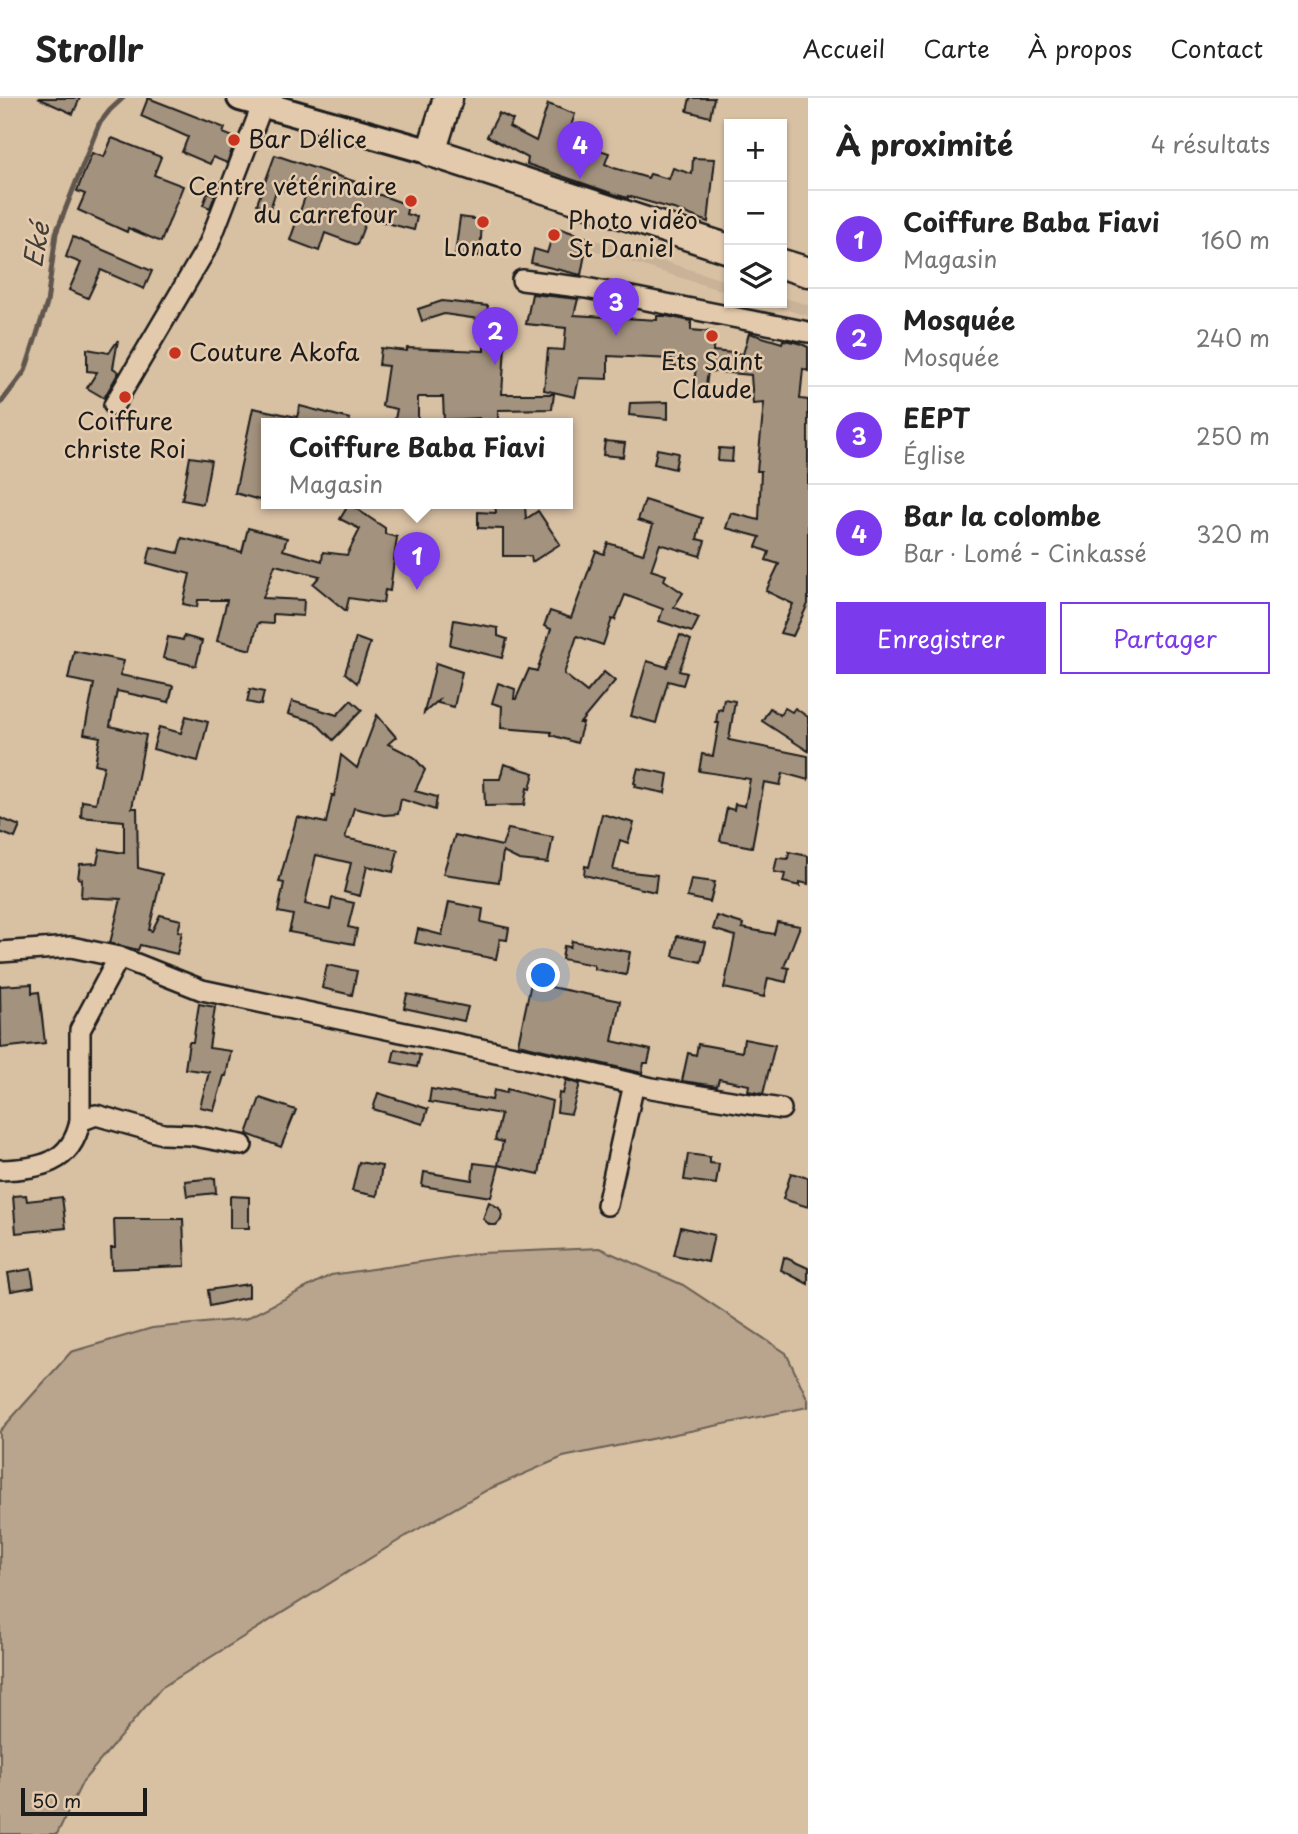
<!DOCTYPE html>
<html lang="fr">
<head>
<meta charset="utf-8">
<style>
	:root { --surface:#fff; --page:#f6f6f6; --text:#222; --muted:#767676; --line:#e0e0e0; --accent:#7c3aed }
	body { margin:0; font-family:"Playpen Sans",sans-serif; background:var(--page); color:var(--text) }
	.controls { position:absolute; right:21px; top:21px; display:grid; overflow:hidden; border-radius:0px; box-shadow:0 2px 5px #0004 }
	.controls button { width:63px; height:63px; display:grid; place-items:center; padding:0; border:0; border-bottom:2px solid var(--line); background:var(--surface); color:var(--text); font:35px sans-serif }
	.scale { position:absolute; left:21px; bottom:18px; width:126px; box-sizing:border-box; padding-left:7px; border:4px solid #1c1c1c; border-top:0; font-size:19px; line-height:24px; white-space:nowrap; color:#1c1c1c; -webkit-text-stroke:5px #e4caac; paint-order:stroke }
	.you { position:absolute; left:544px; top:878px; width:24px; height:24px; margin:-18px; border:5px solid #fff; border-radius:50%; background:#1a73e8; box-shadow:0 0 0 10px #1a73e833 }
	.badge { display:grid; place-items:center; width:46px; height:46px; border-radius:50%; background:var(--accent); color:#fff; font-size:23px; font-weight:700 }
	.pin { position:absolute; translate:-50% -58px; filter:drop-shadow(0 2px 4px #0008) }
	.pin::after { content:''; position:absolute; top:37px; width:24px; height:21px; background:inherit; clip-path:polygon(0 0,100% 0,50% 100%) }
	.popup { position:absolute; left:261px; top:320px; width:312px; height:91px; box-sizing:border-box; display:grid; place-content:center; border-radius:0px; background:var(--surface); filter:drop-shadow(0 2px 5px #0005); font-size:23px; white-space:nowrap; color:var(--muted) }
	.popup b { font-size:26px; color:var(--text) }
	.popup::after { content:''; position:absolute; left:50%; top:100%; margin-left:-14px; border:14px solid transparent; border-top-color:var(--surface) }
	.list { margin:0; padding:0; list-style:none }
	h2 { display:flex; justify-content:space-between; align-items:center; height:91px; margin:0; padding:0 28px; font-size:30px }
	h2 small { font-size:23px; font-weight:400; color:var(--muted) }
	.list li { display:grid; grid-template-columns:46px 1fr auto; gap:21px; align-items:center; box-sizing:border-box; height:98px; padding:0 28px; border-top:2px solid var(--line) }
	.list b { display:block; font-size:26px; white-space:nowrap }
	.list p { margin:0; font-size:23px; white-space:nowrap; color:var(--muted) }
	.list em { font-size:23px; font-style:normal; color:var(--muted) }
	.actions { display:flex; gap:14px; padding:21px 28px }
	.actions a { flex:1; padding:16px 0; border:2px solid var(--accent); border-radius:0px; text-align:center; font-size:24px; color:var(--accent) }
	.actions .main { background:var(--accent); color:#fff }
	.icon { flex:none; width:38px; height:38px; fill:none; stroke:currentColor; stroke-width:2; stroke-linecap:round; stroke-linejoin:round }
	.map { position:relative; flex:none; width:808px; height:1736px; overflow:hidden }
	header { display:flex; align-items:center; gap:42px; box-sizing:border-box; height:98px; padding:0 35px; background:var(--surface); border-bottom:2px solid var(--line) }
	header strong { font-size:33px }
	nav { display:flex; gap:38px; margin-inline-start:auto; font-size:24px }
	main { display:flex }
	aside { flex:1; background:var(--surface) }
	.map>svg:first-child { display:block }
	.built { fill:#c8b298 }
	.green { fill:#b9a48d; stroke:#6a6054; stroke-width:2 }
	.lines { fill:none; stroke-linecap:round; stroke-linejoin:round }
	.stream { stroke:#60574d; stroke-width:5 }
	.building { fill:#a3927e; stroke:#1c1c1c; stroke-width:2 }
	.minor-casing { stroke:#1c1c1c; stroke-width:24 }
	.major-casing { stroke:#1c1c1c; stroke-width:30 }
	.highway-casing { stroke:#1c1c1c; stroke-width:33 }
	.minor { stroke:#e4caac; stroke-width:19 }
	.major { stroke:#e4caac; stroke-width:24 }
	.highway { stroke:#e4caac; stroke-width:28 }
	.poi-dot { fill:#c8321e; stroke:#e4caac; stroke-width:2.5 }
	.labels { text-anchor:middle; stroke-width:5; stroke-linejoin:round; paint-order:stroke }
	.poi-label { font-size:24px; fill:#1c1c1c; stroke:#e4caac; text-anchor:start }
	.water-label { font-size:26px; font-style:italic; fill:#443e39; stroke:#e4caac }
</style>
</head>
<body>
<header>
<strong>Strollr</strong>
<nav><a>Accueil</a><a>Carte</a><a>À propos</a><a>Contact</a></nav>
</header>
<main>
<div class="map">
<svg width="808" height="1736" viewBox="0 0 808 1736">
	<rect width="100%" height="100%" fill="#d8c0a3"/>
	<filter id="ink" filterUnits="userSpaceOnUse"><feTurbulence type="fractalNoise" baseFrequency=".0143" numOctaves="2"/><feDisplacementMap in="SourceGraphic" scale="14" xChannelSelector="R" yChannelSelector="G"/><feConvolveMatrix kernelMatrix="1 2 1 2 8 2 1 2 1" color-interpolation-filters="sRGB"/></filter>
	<g filter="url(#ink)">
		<g class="built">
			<polygon points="555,129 729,184 729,195 552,139"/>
			<polygon points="782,199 808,207 808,218 764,205 782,205"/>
		</g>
		<polygon class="green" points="599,1150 683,1187 786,1255 808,1302 808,1309 563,1359 489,1391 406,1438 161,1590 83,1683 57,1736 0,1736 0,1333 71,1254 152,1230 245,1221 331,1177 481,1155"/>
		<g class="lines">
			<polyline class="stream" points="0,306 25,273 47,205 56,135 99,26 110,12 123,0"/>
		</g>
		<g class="building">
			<polygon points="38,0 80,0 73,16"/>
			<polygon points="148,0 225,30 223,35 236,40 227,65 213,59 210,66 182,54 188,39 141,18"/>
			<polygon points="690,0 714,0 710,19 687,13"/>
			<polygon points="548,6 575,16 569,34 576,36 574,43 609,55 605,66 614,70 648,80 650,76 669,81 673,70 692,76 693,60 715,61 708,124 677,112 628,98 628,100 614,96 527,66 528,60 487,38 499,15 513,22 509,29 536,43"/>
			<polygon points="112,40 161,59 154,77 183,88 161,144 128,130 127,134 78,112 85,96 77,93 92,55 104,59"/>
			<polygon points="275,57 359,85 358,89 408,107 406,116 417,119 414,132 367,120 357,147 325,135 319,153 290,142 305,99 277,90 270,111 257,106"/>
			<polygon points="208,94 215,97 210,110 203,107"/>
			<polygon points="460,119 482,122 480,158 455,157"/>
			<polygon points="555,129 588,140 581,177 531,165 534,151 547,155"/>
			<polygon points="73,139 152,173 144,191 101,172 88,200 69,192 81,165 66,159"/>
			<polygon points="532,196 578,201 574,217 657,222 657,218 666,218 691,223 691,232 714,234 713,253 743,256 749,235 782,245 783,242 799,245 808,249 808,273 803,271 800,301 808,302 808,506 793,538 780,535 793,506 766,493 779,466 766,462 769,454 756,449 760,439 726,430 731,415 759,422 761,373 757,373 764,305 753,306 751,277 708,273 705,296 693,294 696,269 671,268 672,261 608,258 608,281 579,280 575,299 544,292 548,251 564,252 566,230 526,226"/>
			<polygon points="442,203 488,208 486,222 444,216 422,223 418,211"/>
			<polygon points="118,242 113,270 119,274 104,300 87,290 97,274 87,273 87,251 109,255"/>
			<polygon points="484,247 505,248 502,296 554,296 552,311 498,312 498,326 479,326 479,320 444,322 443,299 418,299 418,326 394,326 397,311 382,308 388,268 379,267 381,250 407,253 407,250 484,253"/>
			<polygon points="668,304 668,321 629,317 630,305"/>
			<polygon points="300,308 350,321 349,326 267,326 267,356 263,375 267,376 267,390 263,403 235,395 253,310 297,319"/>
			<polygon points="605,343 625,345 623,359 603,357"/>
			<polygon points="719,350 733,351 732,364 718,363"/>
			<polygon points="657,351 678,355 675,371 654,366"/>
			<polygon points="190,359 211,362 203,406 182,402"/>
			<polygon points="645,402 702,420 697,441 705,443 700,458 660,446 651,472 666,477 664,482 683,495 674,509 699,520 692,534 659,523 663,511 625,497 615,522 612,521 603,547 577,538 564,576 587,594 604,574 615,583 580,625 583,625 577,645 551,637 551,634 501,630 502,608 492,605 498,585 515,591 514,601 516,601 529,571 537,573 551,531 544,528 550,513 571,520 596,453 604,456 608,445 643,456 653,427 638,422"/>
			<polygon points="349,406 385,430 385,436 397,439 390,493 385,492 383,505 349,500 346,513 313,486 320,478 275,467 263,500 304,502 303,518 273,516 273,526 258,525 251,552 217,543 227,502 198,502 197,509 183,506 190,476 147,465 151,449 178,455 182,440 242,454 248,430 287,440 283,452 322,463 323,454 347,457 360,431 340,421"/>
			<polygon points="495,406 525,408 526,421 538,413 560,446 532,464 531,458 503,458 503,431 478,430 478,414 496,415"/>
			<polygon points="454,522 498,530 498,538 507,541 502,560 450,547"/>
			<polygon points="680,537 691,542 679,573 687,575 683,587 668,583 656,625 631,618 647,563 667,569"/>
			<polygon points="184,538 202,543 196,568 163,560 168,539 183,542"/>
			<polygon points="356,540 370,545 357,585 345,575"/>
			<polygon points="74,553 124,563 120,577 173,588 169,604 117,593 110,628 146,637 132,710 137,710 138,770 162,776 149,832 152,833 160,817 181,822 178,833 182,834 177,856 140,847 138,852 110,845 121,801 81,799 82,781 78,780 80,766 97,765 100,751 124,755 124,723 81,719 82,703 96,705 104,668 95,666 100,639 84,636 94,586 68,581"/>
			<polygon points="436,565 462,574 454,609 438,605 439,602 424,615"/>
			<polygon points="250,591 264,594 261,607 247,604"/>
			<polygon points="724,601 735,603 729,642 808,658 808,682 783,675 780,687 764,684 752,749 720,743 727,710 734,712 735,706 745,708 750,681 699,673 702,656 713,658 719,625 716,625 718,611 722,612"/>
			<polygon points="351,602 362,612 333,642 315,624 288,616 292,603 337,617"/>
			<polygon points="770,610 780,617 785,610 792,614 795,610 808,619 808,653 762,623"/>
			<polygon points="377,617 396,639 388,646 414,659 425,672 415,693 437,699 435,712 401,701 398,716 384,717 354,710 345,740 398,752 393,774 367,768 360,798 344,794 351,765 316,757 305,806 330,812 332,800 354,805 348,829 357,831 354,846 289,834 293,817 278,814 284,785 279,784 297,719 326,725 332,697 334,698 341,657 357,670"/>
			<polygon points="186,618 208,624 198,663 153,651 159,629 181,635"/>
			<polygon points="504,666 534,675 530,691 527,690 524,707 485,708 484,681 500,681"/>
			<polygon points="638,670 668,676 665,695 635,689 636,686 634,685"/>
			<polygon points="602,716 634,725 628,745 620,742 613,772 657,777 655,794 584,777 585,768 589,769"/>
			<polygon points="0,720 20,728 15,740 0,734"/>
			<polygon points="508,731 553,739 548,765 519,762 503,754 499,784 443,776 455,737 502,748"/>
			<polygon points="789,754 808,758 808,786 800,784 800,788 783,784 785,776 774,774 777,760 788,761"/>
			<polygon points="691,781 715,784 710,804 687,799"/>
			<polygon points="449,804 483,811 481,824 509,830 507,842 500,841 496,861 415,845 418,831 442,837"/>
			<polygon points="717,818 743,826 742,830 774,836 777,824 800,828 784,869 789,870 786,884 768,880 764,899 724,890 735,838 713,831"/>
			<polygon points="677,838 706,844 701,864 673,858"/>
			<polygon points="572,843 630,854 626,877 594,871 594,867 562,861 564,848 570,849"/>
			<polygon points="327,867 357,873 352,897 322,890"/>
			<polygon points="531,885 620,903 612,943 651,952 648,965 644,965 642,975 518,946"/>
			<polygon points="32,886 32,895 39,894 45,945 1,950 0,888"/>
			<polygon points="407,896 468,909 464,923 404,910"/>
			<polygon points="199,906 215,909 209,950 231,953 226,978 224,978 214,1012 200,1009 209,974 185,971 189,944 193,944"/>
			<polygon points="744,941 775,947 763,996 748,993 749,987 719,981 717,988 682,983 688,955 696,957 698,946 742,954"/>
			<polygon points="395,951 420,957 417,969 392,964"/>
			<polygon points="566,982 580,986 571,1016 557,1014 559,995 563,996"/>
			<polygon points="431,991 492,1002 494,992 506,995 507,991 552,1003 539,1076 498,1067 503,1044 495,1042 501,1016 429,1004"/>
			<polygon points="378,995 428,1011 423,1026 373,1011"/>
			<polygon points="260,1000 296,1012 281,1049 247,1036"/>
			<polygon points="688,1056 710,1059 710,1065 719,1066 716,1086 684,1082"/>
			<polygon points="359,1064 382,1068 377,1098 352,1093"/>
			<polygon points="474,1065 499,1068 491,1099 422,1088 424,1074 472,1082"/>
			<polygon points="791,1075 808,1080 808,1109 783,1101"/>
			<polygon points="215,1080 216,1095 187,1098 185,1083"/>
			<polygon points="26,1097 27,1103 62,1099 66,1130 16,1135 13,1098"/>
			<polygon points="230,1098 249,1099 249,1130 230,1130"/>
			<polygon points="489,1104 499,1110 502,1116 501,1122 496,1127 490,1127 483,1121"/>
			<polygon points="114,1121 183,1121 185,1168 112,1171 111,1150 115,1150"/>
			<polygon points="681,1129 714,1137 708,1164 674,1157"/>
			<polygon points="784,1159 808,1170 808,1186 781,1172"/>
			<polygon points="31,1171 34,1189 11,1193 8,1175"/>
			<polygon points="249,1186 249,1199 210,1208 208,1192"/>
		</g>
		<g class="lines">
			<defs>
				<g id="minor">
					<polyline points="522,182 586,190 808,234"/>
					<polyline points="114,307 209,146 262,8"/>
					<polyline points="0,854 71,849 119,859 202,892 538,963 652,990 781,1011"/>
					<polyline points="80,1023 96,1017 163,1036 190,1037 242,1047"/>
					<path d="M0 1072C38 1071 72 1066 80 1023V932L119 859"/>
					<polyline points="607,1107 634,986"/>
				</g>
				<polyline id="major" points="240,0 431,54"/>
				<g id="highway">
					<polyline points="448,0 431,54 729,151"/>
					<polyline points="782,166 808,174"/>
				</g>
			</defs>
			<use href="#minor" class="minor-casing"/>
			<use href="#major" class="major-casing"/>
			<use href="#highway" class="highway-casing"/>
			<use href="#minor" class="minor"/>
			<use href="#major" class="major"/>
			<use href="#highway" class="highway"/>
		</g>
	</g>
	<g class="poi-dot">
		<circle cx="234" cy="42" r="7"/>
		<circle cx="411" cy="103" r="7"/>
		<circle cx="483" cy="124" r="7"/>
		<circle cx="554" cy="137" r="7"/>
		<circle cx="712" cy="238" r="7"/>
		<circle cx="175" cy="255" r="7"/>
		<circle cx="125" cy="299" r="7"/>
	</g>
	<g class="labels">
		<g class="poi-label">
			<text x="248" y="50">Bar Délice</text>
			<text x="397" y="97" text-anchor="end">Centre vétérinaire<tspan x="397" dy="28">du carrefour</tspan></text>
			<text x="568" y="131">Photo vidéo<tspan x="568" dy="28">St Daniel</tspan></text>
			<text x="483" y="158" text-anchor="middle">Lonato</text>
			<text x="189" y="263">Couture Akofa</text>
			<text x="712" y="272" text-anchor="middle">Ets Saint<tspan x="712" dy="28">Claude</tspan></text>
			<text x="125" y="332" text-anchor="middle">Coiffure<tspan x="125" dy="28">christe Roi</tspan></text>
		</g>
		<g class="water-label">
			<text transform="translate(37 147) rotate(-79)" y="9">Eké</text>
		</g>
	</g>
</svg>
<div class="controls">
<button>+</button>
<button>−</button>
<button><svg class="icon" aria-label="layers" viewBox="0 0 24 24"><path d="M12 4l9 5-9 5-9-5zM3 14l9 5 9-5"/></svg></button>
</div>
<div class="scale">50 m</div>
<div class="you"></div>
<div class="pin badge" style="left:417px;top:492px">1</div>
<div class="popup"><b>Coiffure Baba Fiavi</b>Magasin</div>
<div class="pin badge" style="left:495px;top:267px">2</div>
<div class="pin badge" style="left:616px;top:238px">3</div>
<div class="pin badge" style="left:580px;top:81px">4</div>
</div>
<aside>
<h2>À proximité<small>4 résultats</small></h2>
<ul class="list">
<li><span class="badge">1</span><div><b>Coiffure Baba Fiavi</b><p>Magasin</p></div><em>160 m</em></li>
<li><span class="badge">2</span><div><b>Mosquée</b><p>Mosquée</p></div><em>240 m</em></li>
<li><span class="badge">3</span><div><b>EEPT</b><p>Église</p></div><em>250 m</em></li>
<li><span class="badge">4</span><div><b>Bar la colombe</b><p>Bar · Lomé - Cinkassé</p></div><em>320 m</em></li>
</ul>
<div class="actions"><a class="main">Enregistrer</a><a>Partager</a></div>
</aside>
</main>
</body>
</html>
